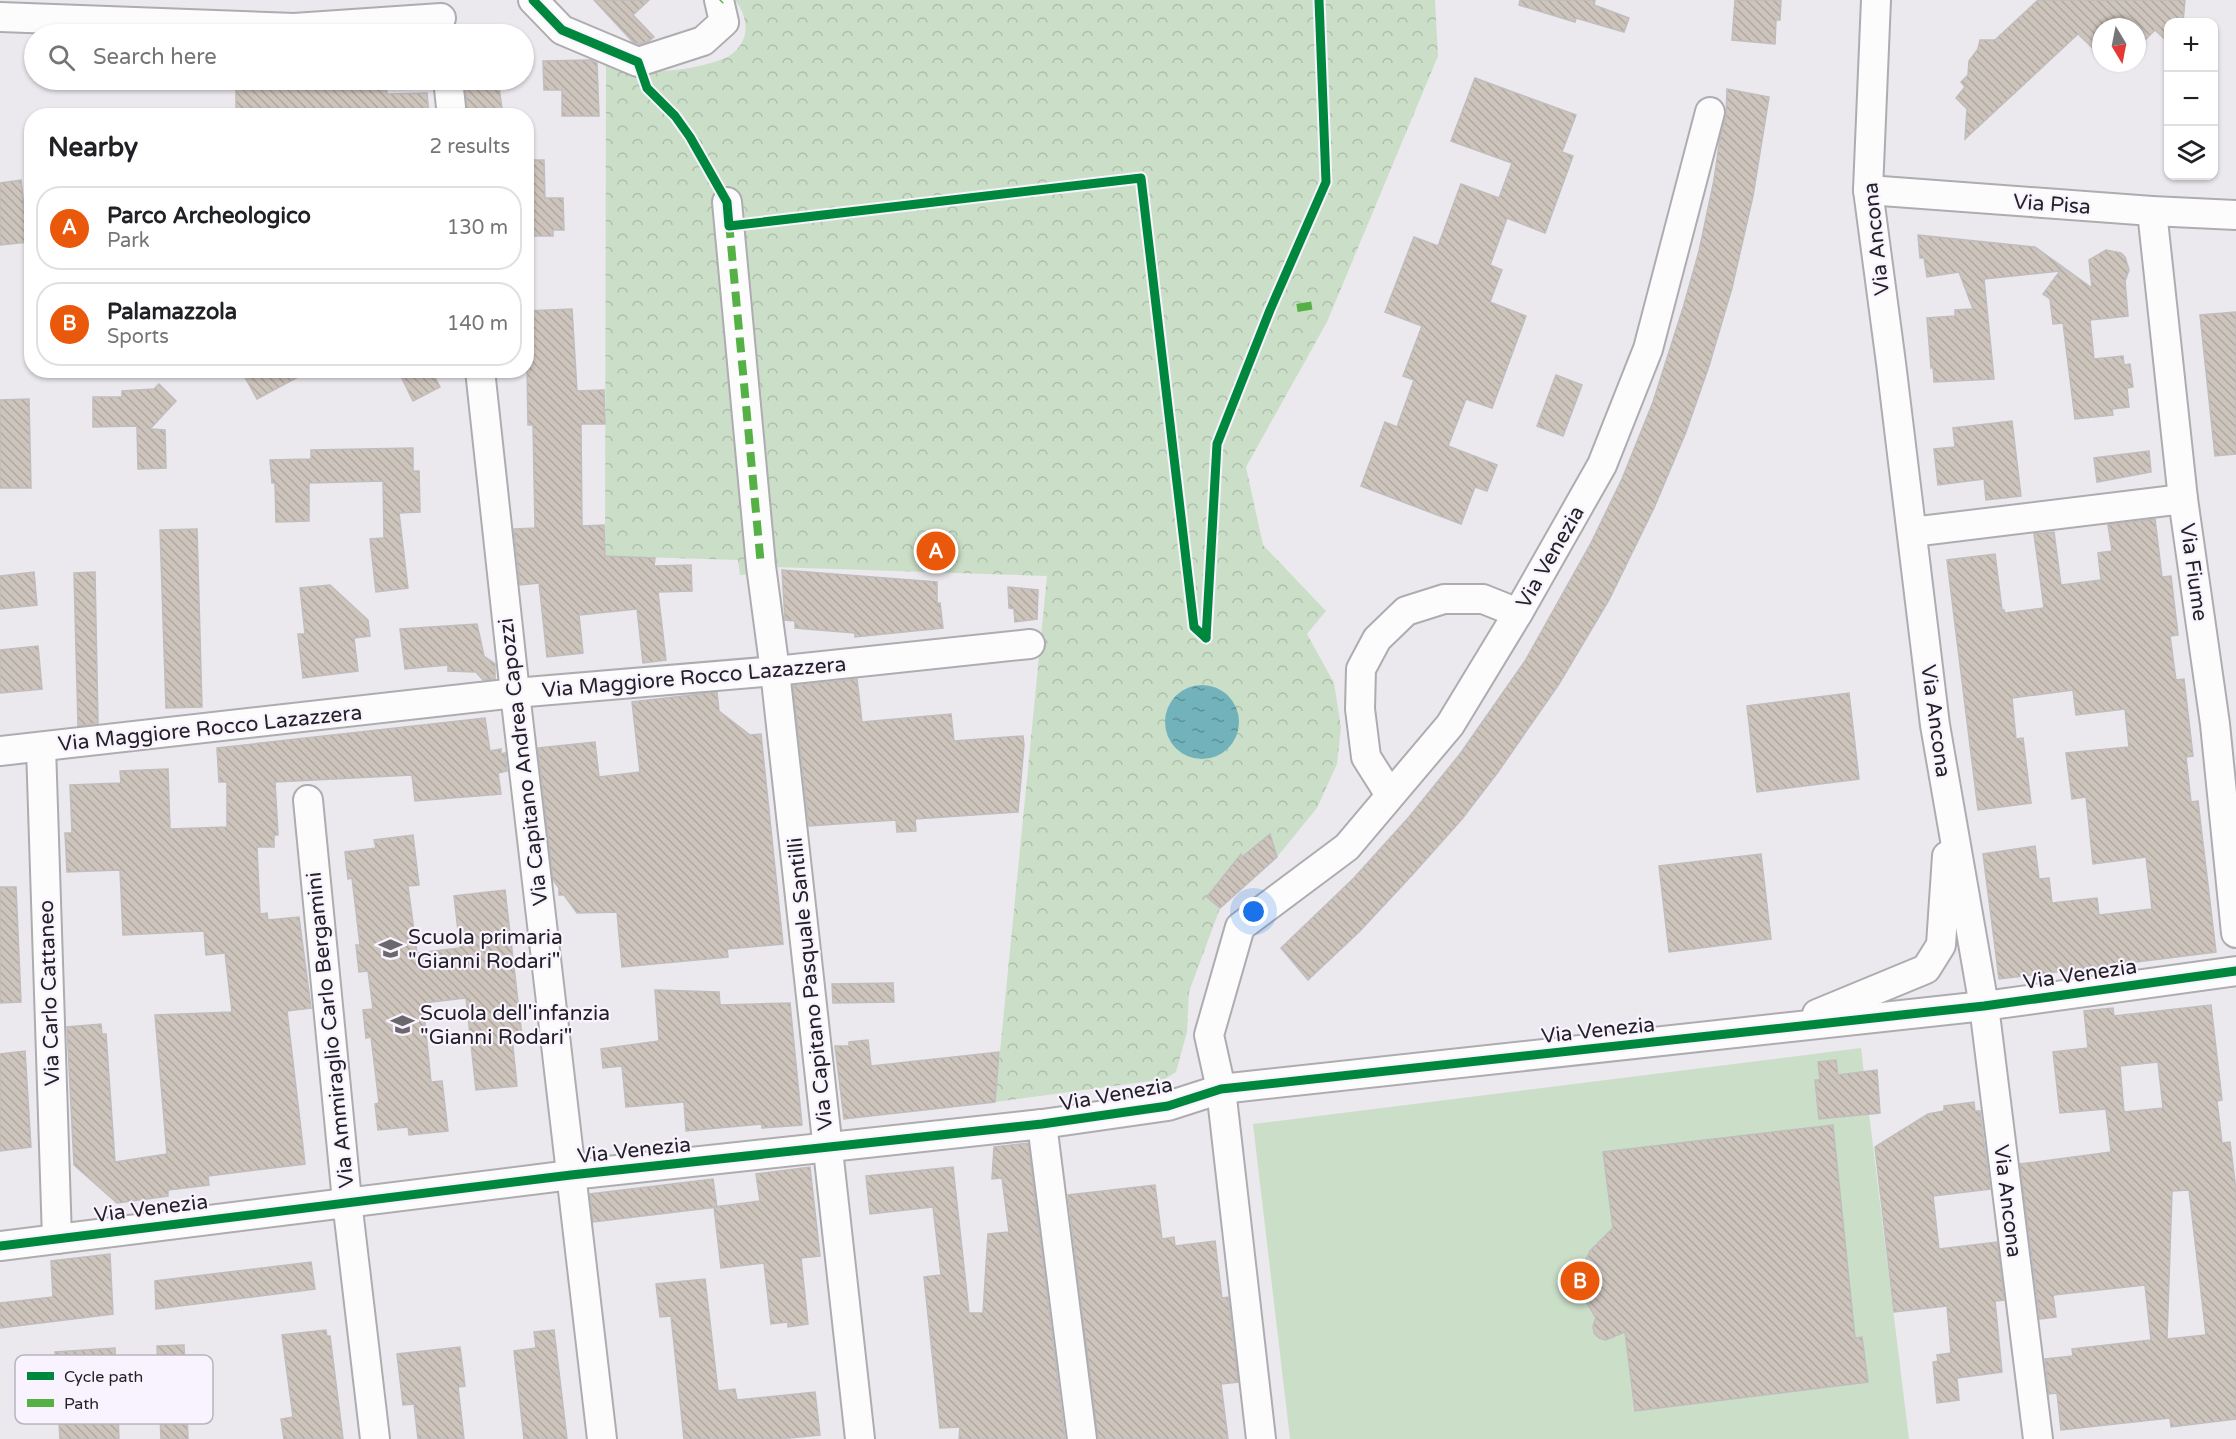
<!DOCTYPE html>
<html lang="en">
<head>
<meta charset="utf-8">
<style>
	:root { --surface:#fff; --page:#f6f6f6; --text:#202124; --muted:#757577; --line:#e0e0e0; --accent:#ea580c }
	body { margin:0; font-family:"Varela Round",sans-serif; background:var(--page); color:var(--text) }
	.controls { position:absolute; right:18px; top:18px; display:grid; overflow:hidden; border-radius:12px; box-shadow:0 2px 4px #0004 }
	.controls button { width:54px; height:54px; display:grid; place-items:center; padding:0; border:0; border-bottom:2px solid var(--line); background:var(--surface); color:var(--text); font:30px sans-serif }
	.compass { position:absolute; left:2092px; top:18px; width:54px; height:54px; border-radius:50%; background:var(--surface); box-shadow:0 2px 4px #0004; rotate:170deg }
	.you { position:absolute; left:1254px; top:912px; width:21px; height:21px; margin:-15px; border:4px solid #fff; border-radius:50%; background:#1a73e8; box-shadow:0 0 0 9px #1a73e833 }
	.badge { display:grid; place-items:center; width:39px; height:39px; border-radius:50%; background:var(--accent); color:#fff; font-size:20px; font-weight:700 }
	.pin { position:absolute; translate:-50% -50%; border:3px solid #fff; box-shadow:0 2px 6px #0006 }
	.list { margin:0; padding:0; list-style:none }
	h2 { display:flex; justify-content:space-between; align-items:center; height:78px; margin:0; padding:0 24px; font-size:26px }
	h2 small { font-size:20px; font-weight:400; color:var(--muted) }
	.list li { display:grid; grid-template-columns:39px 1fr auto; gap:18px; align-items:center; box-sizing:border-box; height:84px; margin:0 12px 12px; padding:0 12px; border:2px solid var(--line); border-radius:24px }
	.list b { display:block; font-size:22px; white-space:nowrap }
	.list p { margin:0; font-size:20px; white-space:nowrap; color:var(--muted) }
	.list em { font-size:20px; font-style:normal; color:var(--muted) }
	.icon { flex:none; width:33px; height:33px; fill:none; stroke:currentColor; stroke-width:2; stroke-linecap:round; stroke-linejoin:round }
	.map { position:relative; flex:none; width:2236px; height:1439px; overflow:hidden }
	.search { position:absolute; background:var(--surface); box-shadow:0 2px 4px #0004; left:24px; top:24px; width:510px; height:66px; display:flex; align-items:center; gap:15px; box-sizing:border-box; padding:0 21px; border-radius:33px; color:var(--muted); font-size:22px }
	.panel { position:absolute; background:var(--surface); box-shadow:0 2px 4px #0004; left:24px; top:108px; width:510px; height:270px; border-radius:24px }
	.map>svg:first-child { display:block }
	.park { fill:url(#park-crowns) }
	.garden { fill:#cbdfc8 }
	.water { fill:url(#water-ripples) }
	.building { fill:url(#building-back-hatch); stroke:#c0bdbe; stroke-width:1.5; fill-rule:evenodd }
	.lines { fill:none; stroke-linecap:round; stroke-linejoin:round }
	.street-casing { stroke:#aeacb0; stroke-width:32 }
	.street { stroke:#fcfcfc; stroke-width:28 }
	.quiet { stroke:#55b145; stroke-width:8; stroke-dasharray:15 8; stroke-linecap:butt }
	.cycleway-casing { stroke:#f8f3ff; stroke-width:13 }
	.cycleway { stroke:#00873e; stroke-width:9 }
	.labels { text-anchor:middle; stroke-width:4.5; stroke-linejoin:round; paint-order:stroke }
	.street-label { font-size:21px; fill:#242226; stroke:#f8f3ff }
	.poi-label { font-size:21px; fill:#242226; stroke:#f8f3ff; text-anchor:start }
	.key { fill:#f8f3ff; stroke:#b8b4be; stroke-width:1.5 }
	.key-label { font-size:16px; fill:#242226 }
</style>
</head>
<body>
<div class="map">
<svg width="2236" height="1439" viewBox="0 0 2236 1439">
	<defs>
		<pattern id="park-crowns" width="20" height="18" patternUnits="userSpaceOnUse" patternTransform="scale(1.5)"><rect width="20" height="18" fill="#cbdfc8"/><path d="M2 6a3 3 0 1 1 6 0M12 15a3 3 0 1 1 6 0" fill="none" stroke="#aebfac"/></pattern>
		<pattern id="water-ripples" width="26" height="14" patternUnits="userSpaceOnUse" patternTransform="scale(1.5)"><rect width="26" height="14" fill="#72b3bb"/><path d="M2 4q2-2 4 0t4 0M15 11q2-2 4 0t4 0" fill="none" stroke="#5d9198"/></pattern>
		<pattern id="building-back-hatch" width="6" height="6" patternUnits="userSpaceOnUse" patternTransform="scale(1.5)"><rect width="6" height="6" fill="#cdc4bc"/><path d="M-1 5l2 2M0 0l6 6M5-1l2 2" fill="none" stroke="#b0a8a1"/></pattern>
	</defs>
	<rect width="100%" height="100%" fill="#ebe9ee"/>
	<path class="park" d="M735 0H1435L1438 56 1327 322 1246 467 1263 545 1326 611 1307 634 1334 683 1341 727 1337 764 1317 808 1277 857 1220 908 1189 992 1187 1032 1176 1072 1165 1079 995 1102 1047 576 772 567V573L740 575 738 560 605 556 606 63C621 65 637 69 652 71 672 72 711 66 729 56 751 42 749 18 735 0Z"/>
	<polygon class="garden" points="1861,1048 1909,1439 1290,1439 1253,1124"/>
	<circle class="water" cx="1202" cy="722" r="37"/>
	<g class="building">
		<polygon points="594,0 649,0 633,15 654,37 649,41 639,44 633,42"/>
		<polygon points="1520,0 1595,0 1594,5 1629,18 1624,32 1576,18 1575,22 1519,5"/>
		<polygon points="1735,0 1781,0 1780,20 1776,20 1775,44 1732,40"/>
		<polygon points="2038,0 2185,0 2183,22 2169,22 2169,43 2155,30 2137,48 2137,27 2101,27 2101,56 2078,34 1965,139 1967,109 1956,98 1965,87 1961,82 1968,75 1969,61 1978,49 1980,40 1995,40"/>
		<polygon points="590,60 597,63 599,116 562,116 562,90 544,90 543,61"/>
		<polygon points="1475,78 1576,115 1562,152 1573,156 1545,233 1507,218 1490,265 1502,270 1490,302 1526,316 1492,408 1466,399 1448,446 1497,465 1487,491 1475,487 1461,524 1361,486 1385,422 1397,427 1414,380 1403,376 1422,326 1385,312 1414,237 1438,246 1461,184 1499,198 1512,163 1451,141"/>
		<polygon points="314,80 386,80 387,94 427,93 429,116 236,116 236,89 314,88"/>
		<polygon points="465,80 498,80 503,116 468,116"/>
		<polygon points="1727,89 1769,97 1753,196 1732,288 1709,366 1686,432 1654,508 1609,600 1559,684 1498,772 1462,819 1413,874 1360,931 1308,980 1281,948 1354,878 1409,817 1460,754 1525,661 1591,543 1622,479 1653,402 1683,308 1699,251 1714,180 1720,138 1726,116"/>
		<polygon points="526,160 544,160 545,198 563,198 564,230 553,230 553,236 526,236"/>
		<polygon points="21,180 28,242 0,245 0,183"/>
		<polygon points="1918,235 2035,247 2092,288 2089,260 2106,250 2121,253 2125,257 2129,270 2125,281 2128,316 2090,320 2094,359 2123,356 2124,365 2130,364 2133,387 2127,388 2129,407 2112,409 2113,415 2075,419 2063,323 2053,324 2050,299 2043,294 2060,271 1984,279 1994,379 1934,382 1933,367 1931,368 1927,318 1955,316 1955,310 1973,309 1959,272 1927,277 1924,258 1920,258"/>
		<polygon points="572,309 577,391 604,390 605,424 581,424 582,526 604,525 605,556 655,558 654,566 691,565 692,591 658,592 666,660 643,663 637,609 579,615 583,653 547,657 539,583 520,585 514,529 535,528 533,425 528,425 526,311"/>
		<polygon points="2236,312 2236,454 2215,456 2200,315"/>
		<polygon points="241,370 311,370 257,399"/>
		<polygon points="398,370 431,370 440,387 413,401"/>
		<polygon points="1556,375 1582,385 1563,436 1537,426"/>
		<polygon points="159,384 176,401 150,429 165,430 166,468 138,469 137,426 93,427 93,397 122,397 122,391 154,389"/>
		<polygon points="29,399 31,488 0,488 0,400"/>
		<polygon points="2012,421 2021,496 1986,500 1984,479 1938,485 1934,449 1955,447 1953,428"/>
		<polygon points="413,448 413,471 419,471 420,512 399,513 408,588 376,592 370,539 384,538 383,481 309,483 309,521 276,522 275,483 272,483 270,460 311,459 311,450"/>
		<polygon points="2149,451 2151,472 2097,482 2094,458"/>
		<polygon points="2155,519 2162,577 2171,576 2178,635 2170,636 2176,680 2184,679 2193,756 2186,757 2191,802 2198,801 2216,952 1999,979 1983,854 2035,846 2039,879 2049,878 2052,903 2097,898 2099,915 2152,909 2146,857 2093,864 2086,797 2072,799 2066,753 2129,747 2125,709 2076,715 2073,690 2012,698 2016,739 2023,738 2031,803 1978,810 1947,560 1995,554 2002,610 2004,610 2005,613 2044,608 2034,534 2054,532 2061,585 2101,580 2098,553 2112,551 2108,525"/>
		<polygon points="197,529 202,707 166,708 160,530"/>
		<polygon points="782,570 937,582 937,603 940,603 943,628 855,637 855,633 795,628 795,621 785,620"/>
		<polygon points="34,572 37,605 0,609 0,576"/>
		<polygon points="95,572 98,723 78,726 74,573"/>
		<polygon points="330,585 368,620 370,636 354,638 358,671 303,678 298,634 305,634 300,588"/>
		<polygon points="1008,587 1038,590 1037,619 1015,622 1014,609 1009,608"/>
		<polygon points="477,624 484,656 495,664 495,679 483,680 476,672 448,671 448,665 405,669 400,629"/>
		<polygon points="38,646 42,689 0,693 0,650"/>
		<polygon points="857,679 862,722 951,714 954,741 1023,736 1024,745 1018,812 915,819 916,831 897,832 896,820 809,826 793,686"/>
		<polygon points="717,692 719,711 750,735 761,734 783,944 727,949 728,957 622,967 617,912 577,913 564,895 559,895 559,888 553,880 538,748 595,742 599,777 640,772 632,702"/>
		<polygon points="1849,693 1859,779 1757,792 1747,706"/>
		<polygon points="485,718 490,751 501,749 501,754 505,753 507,771 498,773 501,794 415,801 412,775 275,782 278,835 274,835 274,847 257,847 260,914 267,913 268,920 299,917 311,1008 287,1011 305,1164 208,1176 209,1185 168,1190 168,1196 117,1203 74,1165 67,1027 101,1024 102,1034 106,1034 115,1162 167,1154 155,1015 232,1012 225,953 206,955 204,931 123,935 120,870 67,872 65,833 72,833 70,785 121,783 120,771 168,769 170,829 227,827 227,782 219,782 217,748"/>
		<polygon points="1270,834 1277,857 1220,908 1207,897 1241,854 1242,857"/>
		<polygon points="413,835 419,885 408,886 417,953 460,948 454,896 505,890 522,1036 512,1037 517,1086 476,1090 466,998 423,1003 431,1082 442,1081 448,1131 409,1135 408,1127 378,1130 375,1104 379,1103 371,1037 366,1038 363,1010 373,1009 368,971 359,972 356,945 360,945 352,878 348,879 345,852 376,848 374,840"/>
		<polygon points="1761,854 1771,939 1669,952 1659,866"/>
		<polygon points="0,887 16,887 21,1002 0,1003"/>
		<polygon points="893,983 894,1002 833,1003 832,984"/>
		<polygon points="655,990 719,992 720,1005 790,1003 802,1125 762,1128 762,1124 686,1131 684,1102 626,1107 622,1066 603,1068 601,1049 659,1041"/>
		<path d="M2211 1005 2222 1100 2217 1101 2222 1143 2230 1142 2236 1190V1419L2171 1427 2170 1418 2061 1430 2057 1393 2049 1394 2045 1359 2073 1356 2072 1349 2151 1340 2145 1285 2053 1295 2056 1317 2040 1319 2020 1164 2111 1152 2106 1109 2060 1113 2053 1052 2088 1048 2084 1011 2113 1008 2114 1016ZM2158 1062 2163 1108 2124 1112 2120 1066ZM2189 1190 2206 1335 2167 1339 2172 1191Z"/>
		<polygon points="868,1040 871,1066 999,1052 995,1102 844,1119 835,1046 849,1046 849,1042"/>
		<polygon points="25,1051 31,1147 0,1151 0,1054"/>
		<polygon points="1836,1060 1838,1075 1877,1070 1880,1113 1819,1119 1815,1080 1820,1080 1818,1062"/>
		<polygon points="1974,1102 1975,1111 1980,1111 1990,1189 1933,1196 1939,1249 1997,1242 2004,1300 1995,1301 2002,1372 1957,1378 1959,1400 1937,1403 1933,1362 1938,1361 1937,1355 1951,1353 1947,1306 1894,1312 1875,1147 1928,1114 1944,1111 1944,1106"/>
		<polygon points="1833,1125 1855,1338 1862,1337 1868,1382 1635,1411 1625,1332 1606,1340 1599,1338 1594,1333 1593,1326 1596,1318 1585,1300 1582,1286 1584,1264 1590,1251 1613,1228 1603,1152"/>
		<polygon points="1028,1143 1065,1439 959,1439 960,1427 940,1428 924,1277 941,1275 933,1207 870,1214 866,1176 953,1167 969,1313 983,1313 988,1234 1009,1232 1002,1178 992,1179 994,1147"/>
		<polygon points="810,1167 820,1256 801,1258 808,1324 788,1327 788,1322 771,1324 764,1263 721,1268 714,1207 760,1201 756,1174"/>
		<polygon points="713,1179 717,1207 593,1222 590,1194"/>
		<polygon points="1155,1185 1162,1239 1174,1237 1175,1246 1215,1241 1222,1298 1228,1297 1238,1382 1221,1384 1228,1439 1098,1439 1068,1195"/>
		<polygon points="110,1254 113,1314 0,1328 0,1303 53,1297 51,1261"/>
		<polygon points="311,1262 315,1289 156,1309 155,1281"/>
		<polygon points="705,1279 718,1391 735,1389 737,1400 815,1392 820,1435 779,1439 684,1439 671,1316 660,1317 656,1284"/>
		<polygon points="326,1330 327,1336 330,1336 343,1439 284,1439 281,1419 293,1417 282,1335"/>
		<polygon points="554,1330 567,1439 524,1439 514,1351 536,1348 534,1332"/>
		<polygon points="184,1345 188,1439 161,1439 157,1346"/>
		<polygon points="460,1347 465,1386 458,1387 464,1439 418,1439 414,1404 403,1405 397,1354"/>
		<polygon points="115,1348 119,1439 60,1439 55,1352"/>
	</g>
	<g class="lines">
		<defs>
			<g id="street">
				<polyline points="533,0 562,30 638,62 703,41 724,22 719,0"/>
				<polyline points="1876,0 1868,190 1891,363 1935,725 1984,1006 2038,1439"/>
				<polyline points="0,17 294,28 441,18"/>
				<polyline points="448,80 452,116"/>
				<polyline points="1868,190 2152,211 2236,215"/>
				<polyline points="727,202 761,566 775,671 860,1439"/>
				<polyline points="2152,211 2183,499 2215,724 2236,933"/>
				<polyline points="480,370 515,693 602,1439"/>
				<polyline points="1912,532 2183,499"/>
				<polyline points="41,747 57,1239"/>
				<polyline points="0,751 515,693 775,671 1030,644"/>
				<polyline points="1390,795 1366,757 1360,709 1361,669 1377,639 1406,611 1444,599 1483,599 1518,613"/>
				<polyline points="308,800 347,1201 375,1439"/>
				<polyline points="1817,1014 1926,969 1941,945 1947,856"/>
				<polyline points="1042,1124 1082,1439"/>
				<polyline points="0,1246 571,1175 1042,1124 1168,1106 1221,1089 1984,1006 2236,971"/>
				<polyline points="1261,1439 1221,1089 1209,1035 1240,927 1347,847 1450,725 1518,613 1602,465 1648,349 1710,112"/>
			</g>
		</defs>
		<use href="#street" class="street-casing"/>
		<use href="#street" class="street"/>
		<g class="quiet">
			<polyline points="720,1 721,0"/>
			<polyline points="729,223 761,566"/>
			<polyline points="1297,308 1315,305"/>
		</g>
		<defs>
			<g id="cycleway">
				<polyline points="533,0 562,30 638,62 647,88 675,116 690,137 727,202 729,226 1141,178 1194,627 1206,638"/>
				<polyline points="1206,638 1217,444 1270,310 1326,182 1319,0"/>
				<polyline points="0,1246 571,1175 1042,1124 1168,1106 1221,1089 1984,1006 2236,971"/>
			</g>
		</defs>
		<use href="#cycleway" class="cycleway-casing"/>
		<use href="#cycleway" class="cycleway"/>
	</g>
	<defs>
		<symbol id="school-bare" viewBox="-9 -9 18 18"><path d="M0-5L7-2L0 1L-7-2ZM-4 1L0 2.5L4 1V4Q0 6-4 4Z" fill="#6a686c" stroke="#f8f3ff" stroke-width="2.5" paint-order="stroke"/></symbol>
	</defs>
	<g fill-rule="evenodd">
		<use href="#school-bare" x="374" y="932" width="33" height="33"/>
		<use href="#school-bare" x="386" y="1008" width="33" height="33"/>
	</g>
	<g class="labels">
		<g class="street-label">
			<text transform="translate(2052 204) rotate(4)" y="7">Via Pisa</text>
			<text transform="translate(1876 239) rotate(-96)" y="7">Via Ancona</text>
			<text transform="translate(1550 557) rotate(-60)" y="7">Via Venezia</text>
			<text transform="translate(2194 572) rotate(82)" y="7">Via Fiume</text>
			<text transform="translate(694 677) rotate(-5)" y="7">Via Maggiore Rocco Lazazzera</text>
			<text transform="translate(1936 721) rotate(82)" y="7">Via Ancona</text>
			<text transform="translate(210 728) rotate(-6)" y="7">Via Maggiore Rocco Lazazzera</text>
			<text transform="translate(523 762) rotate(-97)" y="7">Via Capitano Andrea Capozzi</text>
			<text transform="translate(2080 974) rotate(-8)" y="7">Via Venezia</text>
			<text transform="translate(810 984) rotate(-96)" y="7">Via Capitano Pasquale Santilli</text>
			<text transform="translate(49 993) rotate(-92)" y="7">Via Carlo Cattaneo</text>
			<text transform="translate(330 1030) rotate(-96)" y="7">Via Ammiraglio Carlo Bergamini</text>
			<text transform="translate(1598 1030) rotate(-6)" y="7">Via Venezia</text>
			<text transform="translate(1116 1094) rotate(-10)" y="7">Via Venezia</text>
			<text transform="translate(634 1150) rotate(-6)" y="7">Via Venezia</text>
			<text transform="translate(2008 1201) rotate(83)" y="7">Via Ancona</text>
			<text transform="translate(151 1208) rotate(-7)" y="7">Via Venezia</text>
		</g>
		<g class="poi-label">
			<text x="408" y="944">Scuola primaria<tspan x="408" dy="24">"Gianni Rodari"</tspan></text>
			<text x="420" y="1020">Scuola dell'infanzia<tspan x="420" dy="24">"Gianni Rodari"</tspan></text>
		</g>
	</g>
	<rect x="15" y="1355" width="198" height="69" rx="9" class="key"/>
	<rect x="27" y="1372" width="27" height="8" fill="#00873e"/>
	<rect x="27" y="1399" width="27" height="8" fill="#55b145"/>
	<g class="key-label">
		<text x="64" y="1382">Cycle path</text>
		<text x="64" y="1409">Path</text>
	</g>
</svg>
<div class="controls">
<button>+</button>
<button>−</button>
<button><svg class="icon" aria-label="layers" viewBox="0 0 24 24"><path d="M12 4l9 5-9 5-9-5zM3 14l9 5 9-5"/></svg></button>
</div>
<svg class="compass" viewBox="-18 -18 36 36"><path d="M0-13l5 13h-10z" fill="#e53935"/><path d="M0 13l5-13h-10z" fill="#757577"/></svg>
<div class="you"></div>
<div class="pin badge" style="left:936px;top:551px">A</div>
<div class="pin badge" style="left:1580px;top:1281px">B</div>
<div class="search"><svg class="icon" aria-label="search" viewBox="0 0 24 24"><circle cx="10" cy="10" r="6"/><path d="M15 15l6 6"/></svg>Search here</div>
<section class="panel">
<h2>Nearby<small>2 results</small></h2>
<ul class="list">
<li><span class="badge">A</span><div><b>Parco Archeologico</b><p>Park</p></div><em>130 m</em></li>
<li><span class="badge">B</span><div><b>Palamazzola</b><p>Sports</p></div><em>140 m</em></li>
</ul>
</section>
</div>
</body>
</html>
